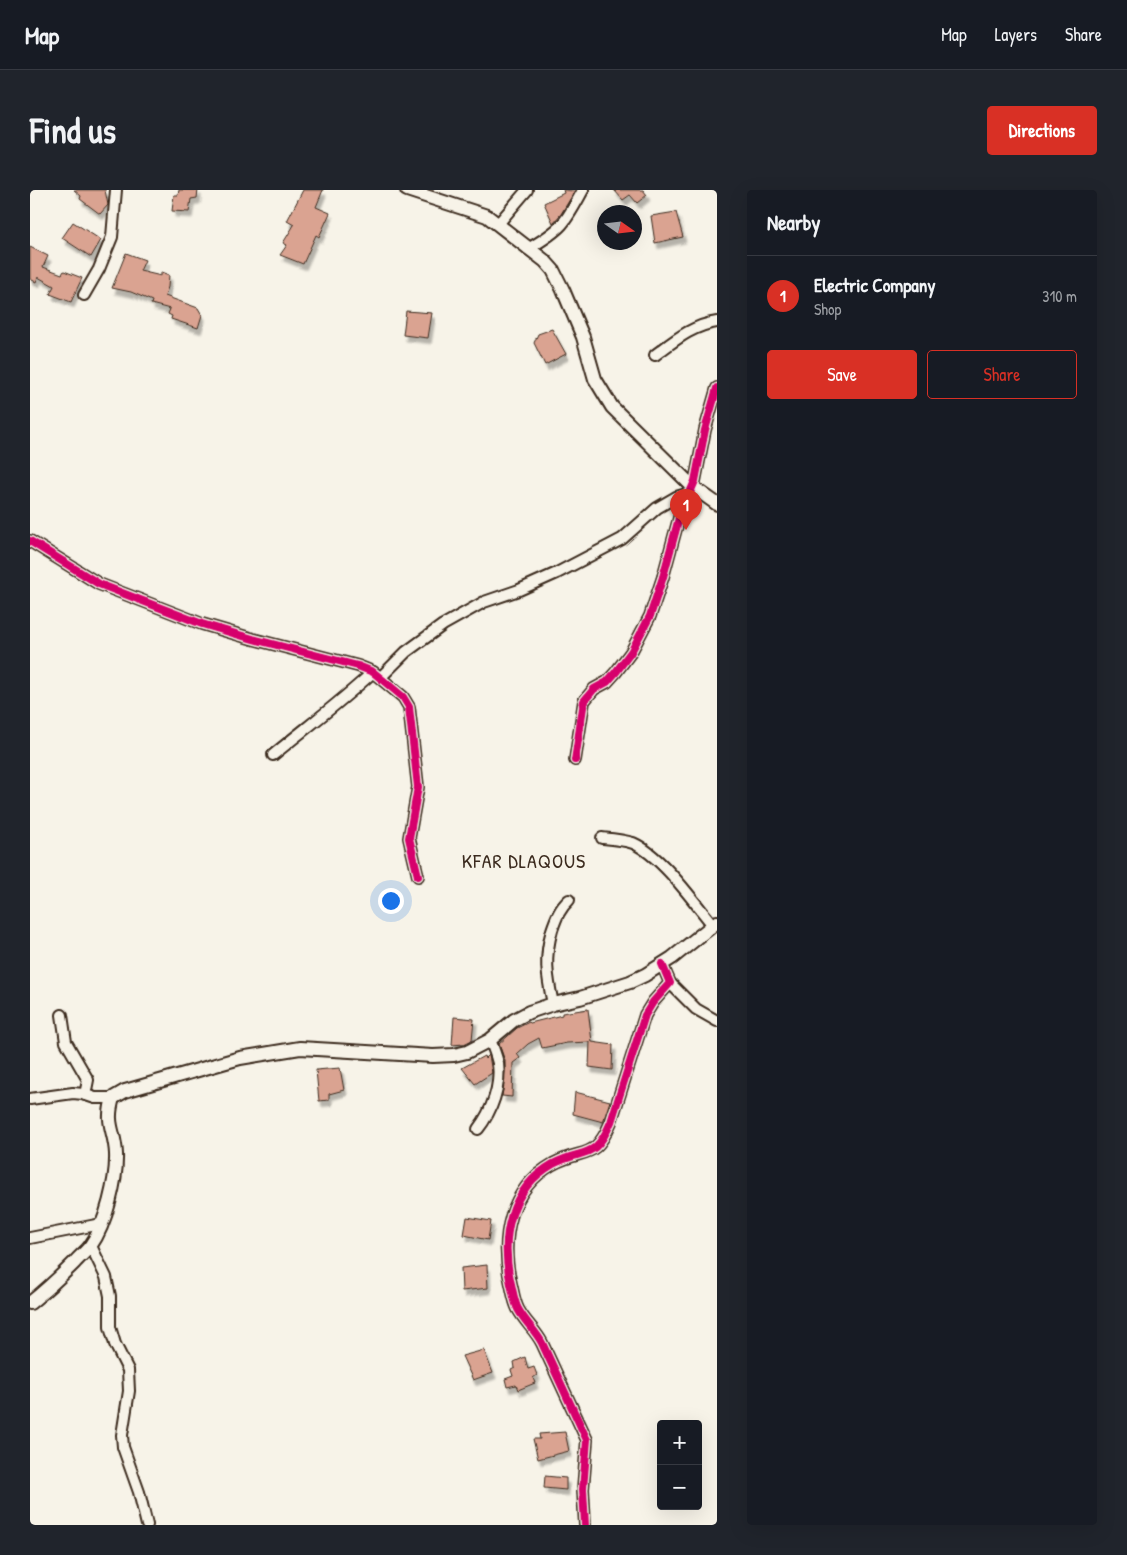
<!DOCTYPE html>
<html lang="en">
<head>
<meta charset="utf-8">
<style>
	:root { --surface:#171b24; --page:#20242c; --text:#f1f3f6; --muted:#9ea1a6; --line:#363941; --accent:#d93025 }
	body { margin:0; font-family:"Patrick Hand",sans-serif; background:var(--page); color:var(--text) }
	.controls { position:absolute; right:15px; bottom:15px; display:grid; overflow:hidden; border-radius:5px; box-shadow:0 5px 20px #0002 }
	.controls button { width:45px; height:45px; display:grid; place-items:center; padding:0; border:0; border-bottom:1px solid var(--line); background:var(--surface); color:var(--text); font:25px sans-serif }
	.compass { position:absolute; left:567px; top:15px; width:45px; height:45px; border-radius:50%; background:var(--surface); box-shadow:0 5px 20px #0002; rotate:104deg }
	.you { position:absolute; left:360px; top:710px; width:18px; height:18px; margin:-12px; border:4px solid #fff; border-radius:50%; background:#1a73e8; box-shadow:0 0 0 8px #1a73e833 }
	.badge { display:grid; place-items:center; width:32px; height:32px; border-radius:50%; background:var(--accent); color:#fff; font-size:16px; font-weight:700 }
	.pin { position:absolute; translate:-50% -41px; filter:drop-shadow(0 1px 2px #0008) }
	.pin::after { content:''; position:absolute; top:26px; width:18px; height:15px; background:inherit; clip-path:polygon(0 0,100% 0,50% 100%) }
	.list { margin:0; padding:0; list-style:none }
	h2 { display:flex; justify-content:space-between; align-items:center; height:65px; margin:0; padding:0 20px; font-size:21px }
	h2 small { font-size:16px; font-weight:400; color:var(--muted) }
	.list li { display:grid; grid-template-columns:32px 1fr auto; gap:15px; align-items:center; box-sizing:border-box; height:80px; padding:0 20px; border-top:1px solid var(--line) }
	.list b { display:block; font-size:19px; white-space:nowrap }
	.list p { margin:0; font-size:16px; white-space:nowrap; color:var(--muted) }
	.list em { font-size:16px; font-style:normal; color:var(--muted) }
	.actions { display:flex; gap:10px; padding:15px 20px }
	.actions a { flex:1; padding:11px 0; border:1px solid var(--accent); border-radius:5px; text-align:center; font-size:18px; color:var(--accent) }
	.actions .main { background:var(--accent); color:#fff }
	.map { position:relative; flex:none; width:687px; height:1335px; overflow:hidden; border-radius:5px }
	header { display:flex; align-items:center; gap:30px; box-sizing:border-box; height:70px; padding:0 25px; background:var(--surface); border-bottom:1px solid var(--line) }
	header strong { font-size:24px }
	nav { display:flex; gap:28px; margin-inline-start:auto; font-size:18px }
	.intro { display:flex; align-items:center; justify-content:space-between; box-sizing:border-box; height:120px; padding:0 30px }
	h1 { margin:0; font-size:35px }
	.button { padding:12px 22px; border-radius:5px; background:var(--accent); color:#fff; font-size:18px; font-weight:700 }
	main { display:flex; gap:30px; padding:0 30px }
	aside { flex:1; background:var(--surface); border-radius:5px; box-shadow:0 5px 20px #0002 }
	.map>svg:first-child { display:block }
	.building { fill:#daa391; stroke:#3b2a1e; filter:url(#shadow) }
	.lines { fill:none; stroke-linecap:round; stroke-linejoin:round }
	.minor-casing { stroke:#3b2a1e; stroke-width:14 }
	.major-casing { stroke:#3b2a1e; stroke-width:16 }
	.minor { stroke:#f7f3e8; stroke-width:10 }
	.major { stroke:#f7f3e8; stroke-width:12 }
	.cycleway-casing { stroke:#f7f3e8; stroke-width:11 }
	.cycleway { stroke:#d6006c; stroke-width:8 }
	.labels { text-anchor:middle; stroke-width:4.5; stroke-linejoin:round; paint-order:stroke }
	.quarter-label { font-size:20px; letter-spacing:1px; fill:#3b2a1e; stroke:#f7f3e8 }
</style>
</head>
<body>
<header>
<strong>Map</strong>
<nav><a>Map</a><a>Layers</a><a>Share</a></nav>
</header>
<div class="intro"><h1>Find us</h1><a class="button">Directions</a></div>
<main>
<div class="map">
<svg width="687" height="1335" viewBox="0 0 687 1335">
	<defs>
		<filter id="shadow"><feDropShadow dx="3" dy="5.5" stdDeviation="1" flood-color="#0004"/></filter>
	</defs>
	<rect width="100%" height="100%" fill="#f7f3e8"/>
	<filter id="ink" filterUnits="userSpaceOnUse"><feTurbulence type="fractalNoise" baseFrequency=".02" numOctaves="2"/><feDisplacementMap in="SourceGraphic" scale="10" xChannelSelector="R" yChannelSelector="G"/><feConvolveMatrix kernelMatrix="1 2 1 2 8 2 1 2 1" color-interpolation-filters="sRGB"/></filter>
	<g filter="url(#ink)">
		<g class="building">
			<polygon points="44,0 75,0 78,15 70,24 50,9 51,6"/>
			<polygon points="149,0 168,0 167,8 161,9 159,22 142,21 144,5 148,5"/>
			<polygon points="273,0 293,0 286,17 300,23 289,47 286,45 273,74 250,65 257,55 253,53 264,35 257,31"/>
			<polygon points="533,0 545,1 531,24 523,33 514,13 534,3"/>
			<polygon points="584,0 613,0 617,5 607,13 600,5 593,10"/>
			<polygon points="646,22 653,47 625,53 621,26"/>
			<polygon points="43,32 71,50 61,67 32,48"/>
			<polygon points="0,57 18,66 13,77 32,84 34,81 52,88 41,112 20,104 24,96 8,87 6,92 0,89"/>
			<polygon points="96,63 115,70 110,81 131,86 131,82 139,85 138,97 135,106 168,118 172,125 168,138 141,129 142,126 138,124 140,119 121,114 122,111 101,102 82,98"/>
			<polygon points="376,121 402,123 398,148 373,145"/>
			<polygon points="522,139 536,164 515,175 504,153 508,144"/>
			<polygon points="558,819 562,852 583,855 582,880 559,877 560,852 537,853 512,858 509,848 498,854 487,864 490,868 483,873 482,907 472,906 475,881 475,871 469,854 487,838 499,832 500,833 532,825 532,823"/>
			<polygon points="424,827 444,829 442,850 434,854 422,855"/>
			<polygon points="459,865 462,883 445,894 432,878 454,866 455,869"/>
			<polygon points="310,878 314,900 299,904 299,910 289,911 286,880"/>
			<polygon points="545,902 580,911 573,932 543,924"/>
			<polygon points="437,1027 461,1031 458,1050 434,1045"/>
			<polygon points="457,1075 458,1098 432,1101 431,1078"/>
			<polygon points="454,1160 463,1183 443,1190 432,1166"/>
			<polygon points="495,1167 498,1179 504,1177 507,1185 503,1188 505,1193 488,1200 486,1195 477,1197 475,1189 483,1186 481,1180 485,1178 484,1172"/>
			<polygon points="535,1242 539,1261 508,1269 503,1249 510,1249 509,1244"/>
			<polygon points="515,1286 536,1288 536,1300 514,1298"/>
		</g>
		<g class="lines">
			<defs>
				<g id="minor">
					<polyline points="468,34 497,0"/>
					<path d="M498 59C532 39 535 34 553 0"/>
					<polyline points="54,105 69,79 82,47 86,0"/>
					<path d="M625 165C644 151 663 135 687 132"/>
					<polyline points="0,351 69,394 172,434 223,449 328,476 343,482 373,507 379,517 388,597 379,648 388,686"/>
					<polyline points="351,487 376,462 413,435 454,412 489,400 527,383 592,349 627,318 646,307 660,303"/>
					<path d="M243 565C277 537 312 511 343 482"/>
					<polyline points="545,570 554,511 564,499 577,492 586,482 601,462 620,426 633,387 649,328 665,291 675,240 687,198"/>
					<path d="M572 648C582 649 593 650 603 653 632 666 663 711 683 735"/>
					<polyline points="640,793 666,819 687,831"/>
					<path d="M523 814C517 786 514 768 522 740 526 728 530 718 539 710"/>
					<polyline points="32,825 36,852 58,890 55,905"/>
					<polyline points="0,909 43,903 53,904 65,908 83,908"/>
					<path d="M448 939C462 921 471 896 468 873 466 865 463 857 460 850"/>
					<polyline points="0,1048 71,1034"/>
					<polyline points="61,1056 76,1087 80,1106 80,1137 85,1154 98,1180 99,1201 92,1245 93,1257 109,1302 117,1335"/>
					<path d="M555 1335 553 1299 557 1250 512 1153C506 1141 495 1132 488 1119 484 1111 483 1102 481 1094 470 1048 479 999 523 974 555 957 564 972 581 932L615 825 623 812 640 793 632 774"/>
				</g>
				<g id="major">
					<polyline points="377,0 457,26 515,71 523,80 533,100 553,147 565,189 582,217 663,297 687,314"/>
					<path d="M0 1113C16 1100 31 1086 45 1072 50 1066 57 1061 61 1055 76 1034 87 989 86 964 85 940 75 935 83 908L95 901 210 868 270 858 403 866 424 865 437 862 460 850 484 830 499 822 523 814 550 808 600 792 615 785 642 768 687 732"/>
				</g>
			</defs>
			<use href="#minor" class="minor-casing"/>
			<use href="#major" class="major-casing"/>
			<use href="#minor" class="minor"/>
			<use href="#major" class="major"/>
			<defs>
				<g id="cycleway">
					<polyline points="0,351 69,394 172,434 223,449 328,476 343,482 373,507 379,517 388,597 379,648 388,686"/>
					<polyline points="545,570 554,511 564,499 577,492 586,482 601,462 620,426 633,387 649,328 665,291 675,240 687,198"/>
					<path d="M555 1335 553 1299 557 1250 512 1153C506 1141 495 1132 488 1119 484 1111 483 1102 481 1094 470 1048 479 999 523 974 555 957 564 972 581 932L615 825 623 812 640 793 632 774"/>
				</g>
			</defs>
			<use href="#cycleway" class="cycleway-casing"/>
			<use href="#cycleway" class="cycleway"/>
		</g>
	</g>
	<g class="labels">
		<g class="quarter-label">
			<text x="494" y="678">KFAR DLAQOUS</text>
		</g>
	</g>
</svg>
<div class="controls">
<button>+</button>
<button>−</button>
</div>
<svg class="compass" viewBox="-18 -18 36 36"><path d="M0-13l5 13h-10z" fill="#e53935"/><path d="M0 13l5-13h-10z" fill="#9ea1a6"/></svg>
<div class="you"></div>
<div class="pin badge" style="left:656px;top:340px">1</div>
</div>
<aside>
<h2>Nearby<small></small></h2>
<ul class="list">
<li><span class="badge">1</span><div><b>Electric Company</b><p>Shop</p></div><em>310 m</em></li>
</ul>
<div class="actions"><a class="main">Save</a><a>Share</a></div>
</aside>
</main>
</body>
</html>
